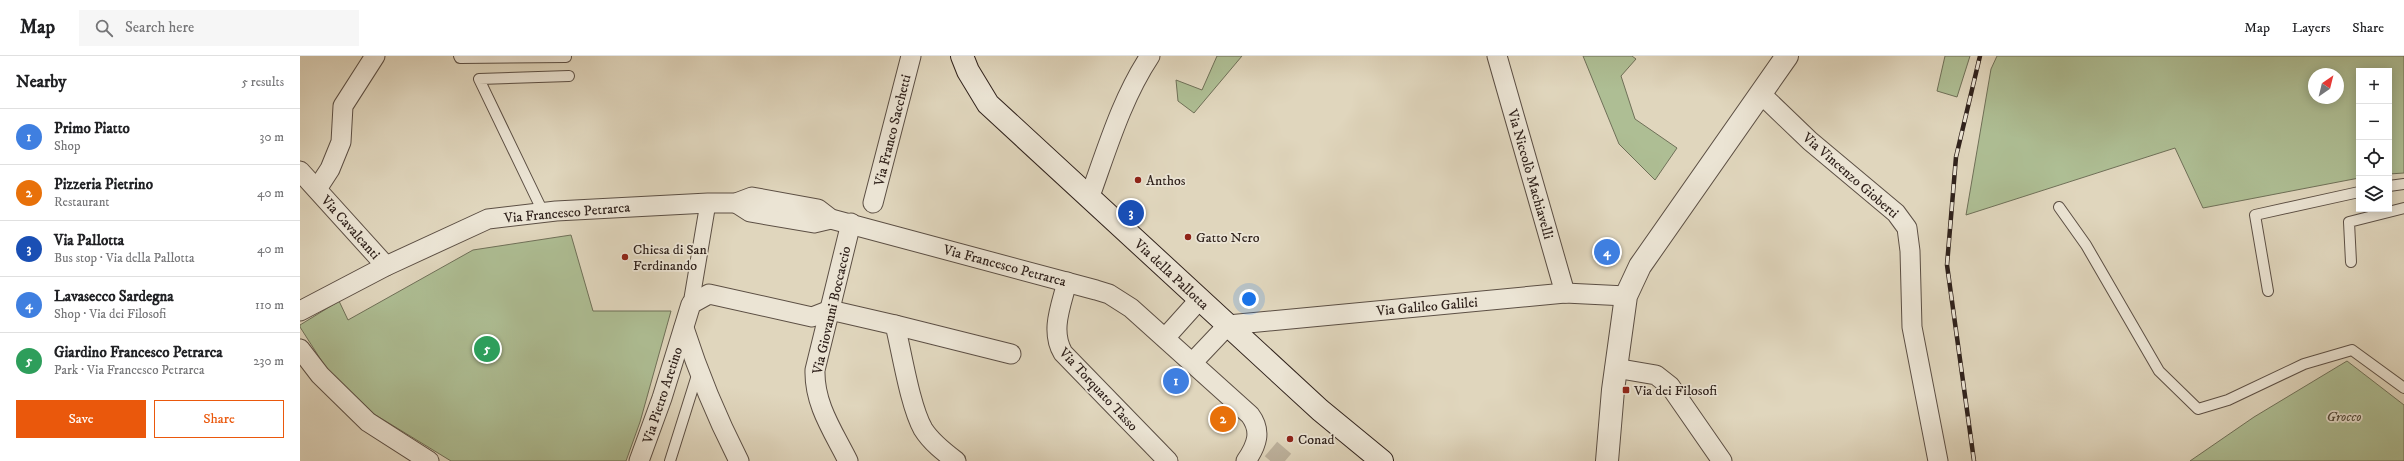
<!DOCTYPE html>
<html lang="en">
<head>
<meta charset="utf-8">
<style>
	:root { --surface:#fff; --page:#f6f6f6; --text:#202124; --muted:#757577; --line:#e0e0e0; --accent:#ea580c }
	body { margin:0; font-family:"IM FELL DW Pica",serif; background:var(--page); color:var(--text) }
	.controls { position:absolute; right:12px; top:12px; display:grid; overflow:hidden; border-radius:0px; box-shadow:0 2px 10px #0003 }
	.controls button { width:36px; height:36px; display:grid; place-items:center; padding:0; border:0; border-bottom:1px solid var(--line); background:var(--surface); color:var(--text); font:20px sans-serif }
	.compass { position:absolute; left:2008px; top:12px; width:36px; height:36px; border-radius:50%; background:var(--surface); box-shadow:0 2px 10px #0003; rotate:35deg }
	.you { position:absolute; left:949px; top:243px; width:14px; height:14px; margin:-10px; border:3px solid #fff; border-radius:50%; background:#1a73e8; box-shadow:0 0 0 6px #1a73e833 }
	.badge { display:grid; place-items:center; width:26px; height:26px; border-radius:50%; background:var(--accent); color:#fff; font-size:13px; font-weight:700 }
	.pin { position:absolute; translate:-50% -50%; border:2px solid #fff; box-shadow:0 1px 4px #0006 }
	.list { margin:0; padding:0; list-style:none }
	h2 { display:flex; justify-content:space-between; align-items:center; height:52px; margin:0; padding:0 16px; font-size:17px }
	h2 small { font-size:13px; font-weight:400; color:var(--muted) }
	.list li { display:grid; grid-template-columns:26px 1fr auto; gap:12px; align-items:center; box-sizing:border-box; height:56px; padding:0 16px; border-top:1px solid var(--line) }
	.list b { display:block; font-size:15px; white-space:nowrap }
	.list p { margin:0; font-size:13px; white-space:nowrap; color:var(--muted) }
	.list em { font-size:13px; font-style:normal; color:var(--muted) }
	.actions { display:flex; gap:8px; padding:12px 16px }
	.actions a { flex:1; padding:9px 0; border:1px solid var(--accent); border-radius:0px; text-align:center; font-size:14px; color:var(--accent) }
	.actions .main { background:var(--accent); color:#fff }
	.icon { flex:none; width:22px; height:22px; fill:none; stroke:currentColor; stroke-width:2; stroke-linecap:round; stroke-linejoin:round }
	.map { position:relative; flex:none; width:2104px; height:405px; overflow:hidden }
	header { display:flex; align-items:center; gap:24px; box-sizing:border-box; height:56px; padding:0 20px; background:var(--surface); border-bottom:1px solid var(--line) }
	header strong { font-size:19px }
	nav { display:flex; gap:22px; margin-inline-start:auto; font-size:14px }
	.search { width:280px; height:36px; background:var(--page); display:flex; align-items:center; gap:10px; box-sizing:border-box; padding:0 14px; border-radius:0px; color:var(--muted); font-size:15px }
	main { display:flex }
	aside { flex:1; background:var(--surface) }
	.map>svg:first-child { display:block }
	.green { fill:#aebe94; stroke:#6f7058; fill-rule:evenodd }
	.lines { fill:none; stroke-linecap:round; stroke-linejoin:round }
	.minor-tunnel { stroke:#bdb29d; stroke-width:19; stroke-dasharray:19 10; stroke-linecap:butt }
	.service-casing { stroke:#5c4f44; stroke-width:12 }
	.pedestrian-casing { stroke:#5c4f44; stroke-width:17 }
	.minor-casing { stroke:#5c4f44; stroke-width:21 }
	.tertiary-casing { stroke:#5c4f44; stroke-width:24 }
	.secondary-casing { stroke:#30221c; stroke-width:24 }
	.service { stroke:#ebe4d4; stroke-width:10 }
	.pedestrian { stroke:#ebe4d4; stroke-width:15 }
	.minor { stroke:#ebe4d4; stroke-width:19 }
	.tertiary { stroke:#ebe4d4; stroke-width:22 }
	.secondary { stroke:#ebe4d4; stroke-width:22 }
	.rail-casing { stroke:#30221c; stroke-width:4.5 }
	.rail { stroke:#ebe4d4; stroke-width:3; stroke-dasharray:9; stroke-linecap:butt }
	.poi-dot { fill:#8f2418; stroke:#ebe4d4; stroke-width:1.5 }
	.labels { text-anchor:middle; stroke-width:3.5; stroke-linejoin:round; paint-order:stroke }
	.street-label { font-size:14px; fill:#30221c; stroke:#ebe4d4 }
	.poi-label { font-size:14px; fill:#30221c; stroke:#ebe4d4; text-anchor:start }
	.park-label { font-size:14px; font-style:italic; fill:#50493a; stroke:#ebe4d4 }
</style>
</head>
<body>
<header>
<strong>Map</strong>
<div class="search"><svg class="icon" aria-label="search" viewBox="0 0 24 24"><circle cx="10" cy="10" r="6"/><path d="M15 15l6 6"/></svg>Search here</div>
<nav><a>Map</a><a>Layers</a><a>Share</a></nav>
</header>
<main>
<aside>
<h2>Nearby<small>5 results</small></h2>
<ul class="list">
<li><span class="badge" style="background:#3f7fe0">1</span><div><b>Primo Piatto</b><p>Shop</p></div><em>30 m</em></li>
<li><span class="badge" style="background:#e8710a">2</span><div><b>Pizzeria Pietrino</b><p>Restaurant</p></div><em>40 m</em></li>
<li><span class="badge" style="background:#1a4fb4">3</span><div><b>Via Pallotta</b><p>Bus stop · Via della Pallotta</p></div><em>40 m</em></li>
<li><span class="badge" style="background:#3f7fe0">4</span><div><b>Lavasecco Sardegna</b><p>Shop · Via dei Filosofi</p></div><em>110 m</em></li>
<li><span class="badge" style="background:#2e9e5b">5</span><div><b>Giardino Francesco Petrarca</b><p>Park · Via Francesco Petrarca</p></div><em>230 m</em></li>
</ul>
<div class="actions"><a class="main">Save</a><a>Share</a></div>
</aside>
<div class="map">
<svg width="2104" height="405" viewBox="0 0 2104 405">
	<rect width="100%" height="100%" fill="#e0d6bd"/>
	<filter id="stains"><feTurbulence type="fractalNoise" baseFrequency=".005" numOctaves="4"/><feColorMatrix values="0 0 0 0 .2 0 0 0 0 .09 0 0 0 0 .02 0 0 0 .5 -.17"/></filter>
	<radialGradient id="worn" r=".72"><stop offset=".6" stop-color="#630" stop-opacity="0"/><stop offset="1" stop-color="#630" stop-opacity=".3"/></radialGradient>
	<g class="green">
		<polygon points="917,0 942,0 894,57 878,45 876,24 902,34"/>
		<polygon points="1283,0 1332,0 1336,3 1321,20 1335,63 1377,92 1355,124 1319,88"/>
		<polygon points="1645,0 1670,0 1657,41 1637,35"/>
		<path d="M1697 0H2104V117L2089 118V15H2059V122L1903 152 1875 92 1666 159 1691 13ZM2014 18H2038V42H2014Z"/>
		<polygon points="271,179 293,255 371,255 340,366 326,405 151,405 74,358 28,315 0,271 0,269 39,245 48,264 173,194"/>
		<polygon points="2047,305 2104,349 2104,405 1890,405 1954,361"/>
	</g>
	<g class="lines">
		<polyline class="minor-tunnel" points="971,393 985,405"/>
		<defs>
			<g id="service">
				<polyline points="159,0 160,2 266,1"/>
				<polyline points="2089,130 2104,128"/>
				<polyline points="1759,151 1786,189 1859,315 1898,353 1928,344 2004,308 2052,294 2104,332"/>
				<polyline points="243,156 179,23 269,20"/>
				<polyline points="2051,206 2049,166 2104,152"/>
				<polyline points="1968,235 1955,159 2059,136"/>
				<polyline points="370,405 398,316"/>
			</g>
			<polyline id="pedestrian" points="391,248 408,147"/>
			<g id="minor">
				<polyline points="1197,0 1265,237"/>
				<polyline points="1461,38 1510,85 1596,157 1607,172 1610,195 1612,271 1638,405"/>
				<polyline points="0,115 86,210"/>
				<polyline points="17,133 30,113 41,86 43,50 75,0"/>
				<path d="M790 140C807 93 822 42 850 0"/>
				<polyline points="436,147 450,156 514,167 531,163"/>
				<polyline points="573,147 611,0"/>
				<path d="M767 226C761 250 750 275 763 297L868 405"/>
				<path d="M0 255 86 210 188 163 256 155 408 147H436L452 141 518 153 531 163 796 234 809 238 831 252 950 359C962 375 957 389 946 405"/>
				<polyline points="595,269 711,298"/>
				<path d="M384 272C399 319 417 362 439 405"/>
				<polyline points="865,282 900,243"/>
				<polyline points="0,293 20,319 68,366 129,405"/>
				<polyline points="892,307 928,269 1265,237 1326,240"/>
				<polyline points="1315,312 1356,319 1370,330 1422,405"/>
				<path d="M339 405 362 342 391 248 409 238 512 261 530 254 595 269C602 297 610 350 623 373 631 386 644 396 656 405"/>
				<path d="M548 405C533 375 514 348 515 314L551 167"/>
			</g>
			<polyline id="tertiary" points="1307,405 1313,334 1326,240 1340,210 1487,0"/>
			<polyline id="secondary" points="662,0 668,15 688,48 1020,354 1082,405"/>
		</defs>
		<use href="#service" class="service-casing"/>
		<use href="#pedestrian" class="pedestrian-casing"/>
		<use href="#minor" class="minor-casing"/>
		<use href="#tertiary" class="tertiary-casing"/>
		<use href="#secondary" class="secondary-casing"/>
		<use href="#service" class="service"/>
		<use href="#pedestrian" class="pedestrian"/>
		<use href="#minor" class="minor"/>
		<use href="#tertiary" class="tertiary"/>
		<use href="#secondary" class="secondary"/>
		<defs>
			<polyline id="rail" points="1674,405 1647,209 1656,101 1680,0"/>
		</defs>
		<use href="#rail" class="rail-casing"/>
		<use href="#rail" class="rail"/>
	</g>
	<g class="poi-dot">
		<circle cx="838" cy="124" r="4"/>
		<circle cx="888" cy="181" r="4"/>
		<circle cx="325" cy="201" r="4"/>
		<rect x="1322" y="330" width="8" height="8" rx="2"/>
		<circle cx="990" cy="383" r="4"/>
	</g>
	<g class="labels">
		<g class="street-label">
			<text transform="translate(592 74) rotate(-76)" y="5">Via Franco Sacchetti</text>
			<text transform="translate(1231 118) rotate(74)" y="5">Via Niccolò Machiavelli</text>
			<text transform="translate(1551 119) rotate(41)" y="5">Via Vincenzo Gioberti</text>
			<text transform="translate(267 156) rotate(-5)" y="5">Via Francesco Petrarca</text>
			<text transform="translate(51 171) rotate(48)" y="5">Via Cavalcanti</text>
			<text transform="translate(705 209) rotate(15)" y="5">Via Francesco Petrarca</text>
			<text transform="translate(872 218) rotate(43)" y="5">Via della Pallotta</text>
			<text transform="translate(1127 250) rotate(-5)" y="5">Via Galileo Galilei</text>
			<text transform="translate(531 254) rotate(-77)" y="5">Via Giovanni Boccaccio</text>
			<text transform="translate(799 333) rotate(47)" y="5">Via Torquato Tasso</text>
			<text transform="translate(362 339) rotate(-72)" y="5">Via Pietro Aretino</text>
		</g>
		<g class="poi-label">
			<text x="846" y="129">Anthos</text>
			<text x="896" y="186">Gatto Nero</text>
			<text x="333" y="198">Chiesa di San<tspan x="333" dy="16">Ferdinando</tspan></text>
			<text x="1334" y="339">Via dei Filosofi</text>
			<text x="998" y="388">Conad</text>
		</g>
		<g class="park-label">
			<text x="2044" y="365">Grocco</text>
		</g>
	</g>
	<rect width="100%" height="100%" filter="url(#stains)"/>
	<rect width="100%" height="100%" fill="url(#worn)"/>
</svg>
<div class="controls">
<button>+</button>
<button>−</button>
<button><svg class="icon" aria-label="locate" viewBox="0 0 24 24"><circle cx="12" cy="12" r="6"/><path d="M12 2v4M12 18v4M2 12h4M18 12h4"/></svg></button>
<button><svg class="icon" aria-label="layers" viewBox="0 0 24 24"><path d="M12 4l9 5-9 5-9-5zM3 14l9 5 9-5"/></svg></button>
</div>
<svg class="compass" viewBox="-18 -18 36 36"><path d="M0-13l5 13h-10z" fill="#e53935"/><path d="M0 13l5-13h-10z" fill="#757577"/></svg>
<div class="you"></div>
<div class="pin badge" style="left:876px;top:325px;background:#3f7fe0">1</div>
<div class="pin badge" style="left:923px;top:363px;background:#e8710a">2</div>
<div class="pin badge" style="left:831px;top:157px;background:#1a4fb4">3</div>
<div class="pin badge" style="left:1307px;top:196px;background:#3f7fe0">4</div>
<div class="pin badge" style="left:187px;top:293px;background:#2e9e5b">5</div>
</div>
</main>
</body>
</html>
